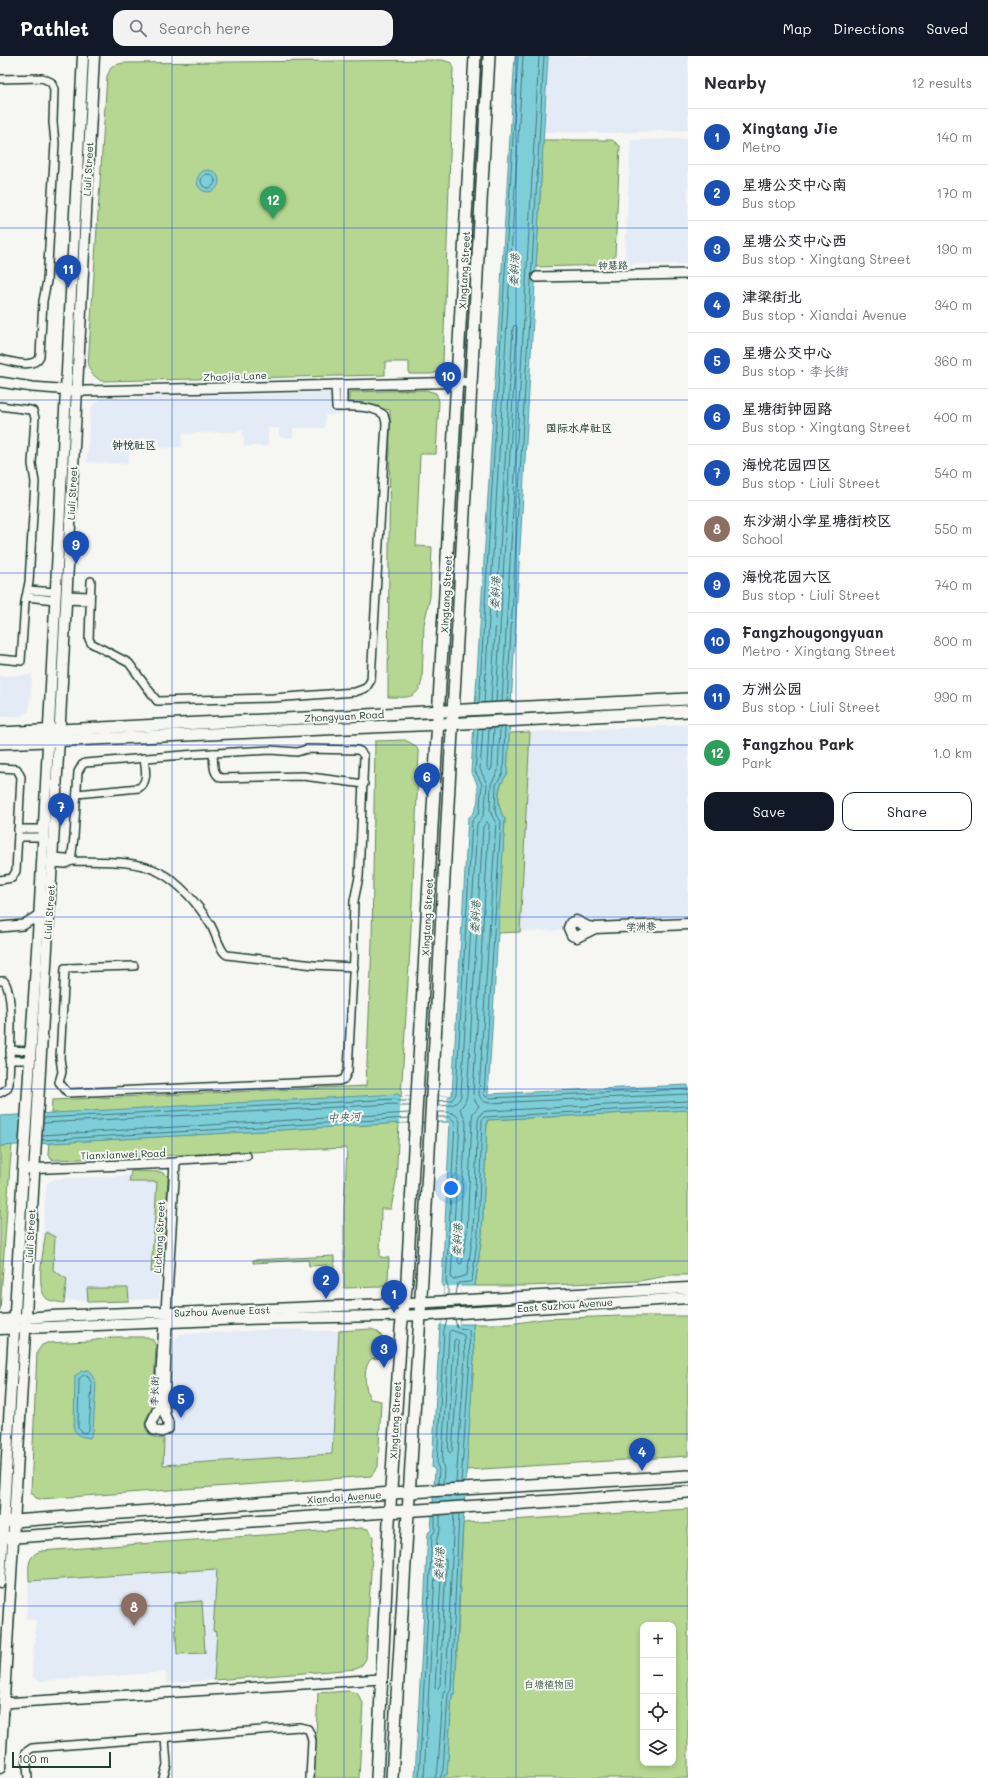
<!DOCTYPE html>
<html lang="en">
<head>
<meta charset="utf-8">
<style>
	:root { --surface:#fff; --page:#f2f2f3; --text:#2b2b33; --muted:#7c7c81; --line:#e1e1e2; --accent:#111827 }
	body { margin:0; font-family:Mali,"LXGW WenKai TC",sans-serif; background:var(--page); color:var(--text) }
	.controls { position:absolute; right:12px; bottom:12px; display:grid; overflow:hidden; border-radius:8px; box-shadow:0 2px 6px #0003 }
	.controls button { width:36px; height:36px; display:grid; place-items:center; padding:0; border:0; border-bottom:1px solid var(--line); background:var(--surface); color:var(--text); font:20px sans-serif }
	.scale { position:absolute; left:12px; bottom:10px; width:99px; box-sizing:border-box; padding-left:4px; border:2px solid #1f3d34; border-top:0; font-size:11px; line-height:14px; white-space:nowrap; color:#1f3d34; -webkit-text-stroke:3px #f6f6f2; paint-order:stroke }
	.you { position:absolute; left:451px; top:1132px; width:14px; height:14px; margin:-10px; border:3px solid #fff; border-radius:50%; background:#1a73e8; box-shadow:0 0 0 6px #1a73e833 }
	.badge { display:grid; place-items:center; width:26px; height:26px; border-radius:50%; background:var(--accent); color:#fff; font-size:13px; font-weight:700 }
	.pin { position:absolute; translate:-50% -33px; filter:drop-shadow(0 1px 2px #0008) }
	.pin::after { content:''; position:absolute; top:21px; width:14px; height:12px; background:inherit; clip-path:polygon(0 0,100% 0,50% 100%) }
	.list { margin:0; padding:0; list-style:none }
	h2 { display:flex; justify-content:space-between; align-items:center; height:52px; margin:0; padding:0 16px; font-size:17px }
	h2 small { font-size:13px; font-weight:400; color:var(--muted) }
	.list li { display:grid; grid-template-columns:26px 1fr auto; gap:12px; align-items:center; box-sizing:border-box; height:56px; padding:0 16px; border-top:1px solid var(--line) }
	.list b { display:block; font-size:15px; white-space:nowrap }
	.list p { margin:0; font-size:13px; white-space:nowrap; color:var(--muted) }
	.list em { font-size:13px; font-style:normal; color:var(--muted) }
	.actions { display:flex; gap:8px; padding:12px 16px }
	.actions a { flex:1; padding:9px 0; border:1px solid var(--accent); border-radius:12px; text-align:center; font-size:14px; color:var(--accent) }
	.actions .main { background:var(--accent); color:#fff }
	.icon { flex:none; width:22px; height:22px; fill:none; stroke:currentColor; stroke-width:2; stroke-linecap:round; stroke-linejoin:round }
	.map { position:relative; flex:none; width:688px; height:1722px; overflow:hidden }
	header { display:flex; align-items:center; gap:24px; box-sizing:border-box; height:56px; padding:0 20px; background:var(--accent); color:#fff }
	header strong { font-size:19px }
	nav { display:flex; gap:22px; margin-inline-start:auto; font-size:14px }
	.search { width:280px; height:36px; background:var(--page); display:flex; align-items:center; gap:10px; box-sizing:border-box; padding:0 14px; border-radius:12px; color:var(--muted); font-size:15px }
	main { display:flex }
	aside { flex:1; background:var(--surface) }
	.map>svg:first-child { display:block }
	.built { fill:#e3ebf6 }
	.green { fill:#b6d791; stroke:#6a8a62; fill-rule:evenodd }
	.water { fill:#7eced9; stroke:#589497 }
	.pier { fill:#f6f6f2 }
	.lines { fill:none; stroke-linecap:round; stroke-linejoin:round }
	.shore { stroke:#457776; stroke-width:1 }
	.minor-casing { stroke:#1f3d34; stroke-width:10 }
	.tertiary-casing { stroke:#1f3d34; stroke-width:12 }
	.secondary-casing { stroke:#1f3d34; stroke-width:13 }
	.primary-casing { stroke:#1f3d34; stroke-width:14 }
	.minor { stroke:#f6f6f2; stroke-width:7 }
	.tertiary { stroke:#f6f6f2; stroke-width:9 }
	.secondary { stroke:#f6f6f2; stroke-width:10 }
	.primary { stroke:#f6f6f2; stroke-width:11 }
	.grid { fill:none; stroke:#1d4ed8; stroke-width:1; stroke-opacity:0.55 }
	.labels { text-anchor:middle; stroke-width:4; stroke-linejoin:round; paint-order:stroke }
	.street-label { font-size:10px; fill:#1f3d34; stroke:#f6f6f2 }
	.park-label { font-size:10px; fill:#3d5c47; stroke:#f6f6f2 }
	.water-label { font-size:11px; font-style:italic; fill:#325a55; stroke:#f6f6f2 }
	.neighbourhood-label { font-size:11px; font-weight:bold; fill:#1f3d34; stroke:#f6f6f2 }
</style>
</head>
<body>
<header>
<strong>Pathlet</strong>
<div class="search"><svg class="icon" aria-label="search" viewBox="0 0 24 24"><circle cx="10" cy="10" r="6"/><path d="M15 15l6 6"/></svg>Search here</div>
<nav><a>Map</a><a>Directions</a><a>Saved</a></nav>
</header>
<main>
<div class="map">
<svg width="688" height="1722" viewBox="0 0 688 1722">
	<rect width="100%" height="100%" fill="#f6f6f2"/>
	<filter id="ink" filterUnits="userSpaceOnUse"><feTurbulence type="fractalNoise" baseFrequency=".025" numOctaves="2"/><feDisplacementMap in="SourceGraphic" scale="8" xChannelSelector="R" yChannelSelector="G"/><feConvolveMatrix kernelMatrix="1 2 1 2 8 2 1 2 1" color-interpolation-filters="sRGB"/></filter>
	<g filter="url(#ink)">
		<g class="built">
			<polygon points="548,0 688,0 688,74 613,77 543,76"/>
			<polygon points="688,83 688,208 629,208 625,200 631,84"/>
			<polygon points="349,336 349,356 342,358 325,359 325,372 293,372 293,381 279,381 279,372 268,372 268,390 244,390 243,375 182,378 182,391 160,392 160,382 141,382 129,395 128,408 87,406 90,356 93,349 102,343"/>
			<polygon points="32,619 29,655 20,660 0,661 0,620"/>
			<polygon points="688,669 688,863 595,867 581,862 571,863 565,867 563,874 520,876 530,676"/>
			<polygon points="159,1118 166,1128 159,1242 156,1243 53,1245 44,1239 40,1231 46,1133 47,1128 50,1125 56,1123"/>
			<polygon points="286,1273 316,1275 339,1275 332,1398 162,1409 164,1383 172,1377 175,1368 169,1350 173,1288 177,1281 180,1278 185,1278"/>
			<polygon points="237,1512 230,1623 167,1627 166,1616 40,1625 34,1622 32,1616 36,1564 26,1563 29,1525"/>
		</g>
		<g class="green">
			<polygon points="442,4 452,7 453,12 443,306 441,315 432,318 409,318 409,306 385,306 385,319 101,325 92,318 88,310 107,20 112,10 123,7"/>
			<polygon points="543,84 612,84 620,90 615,199 614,203 606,209 536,211"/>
			<path d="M426 334 436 337 439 345 436 398H420L416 490 432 491 430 541 424 568 422 624C418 645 404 641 388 641L390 354 349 347V336Z"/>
			<path d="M530 676 520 876 497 877 505 763C496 752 497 729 507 719L509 677Z"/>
			<polygon points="405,684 416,690 419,697 410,892 401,1041 365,1041 51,1058 52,1044 366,1030 372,888 375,685"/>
			<polygon points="688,1054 688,1219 672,1219 639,1225 526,1230 475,1230 482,1178 487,1064"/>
			<polygon points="399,1067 396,1125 391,1153 381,1153 380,1201 389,1202 388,1224 384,1230 381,1231 344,1232 344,1154 347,1092 54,1104 51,1103 48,1097 49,1087"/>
			<polygon points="12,1089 10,1109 0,1255 0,1090"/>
			<polygon points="131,1115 161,1116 168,1120 163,1217 151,1216 157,1126 129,1126"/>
			<path d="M46 1176 55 1181 53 1214 67 1223 64 1247C58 1246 51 1246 46 1242 35 1230 44 1191 46 1176Z"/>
			<polygon points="334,1200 334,1218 327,1218 327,1209 309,1210 308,1204 253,1207 253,1204"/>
			<polygon points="87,1232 128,1232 129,1245 88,1246"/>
			<polygon points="621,1260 688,1260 688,1400 466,1414 474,1301 473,1268 510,1268 543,1263"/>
			<path d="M371 1273C387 1277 384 1291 384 1304L377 1302 371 1303C362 1313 365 1332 370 1343L381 1345 378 1411 371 1420 40 1443 36 1442 31 1436 37 1296 42 1289 47 1287 90 1285 114 1281H148L153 1284 156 1290 153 1349C152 1355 148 1357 146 1363 142 1376 152 1383 164 1383L163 1409 332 1398 339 1275Z"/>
			<path d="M688 1453V1722H444V1719L447 1718 452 1638H455L463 1467ZM643 1569H673V1707H643Z"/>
			<path d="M362 1472 368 1473 373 1481 366 1603 362 1609 356 1613 214 1624 217 1576 213 1575 217 1513 29 1525C29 1512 26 1500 41 1495Z"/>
			<polygon points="202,1545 205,1597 177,1598 174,1547"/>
			<polygon points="349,1635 357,1637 363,1647 359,1722 314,1722 318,1637"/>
		</g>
		<g class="water">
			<path d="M515 0H548L507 719C496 729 496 752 505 763L488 1038 688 1029V1054L487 1064 482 1178 475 1230H461L460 1233 459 1268H473L474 1301 461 1497 455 1638H452L447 1719H444V1722H415L428 1477 431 1474 435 1414 432 1411 440 1269H442L444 1231 442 1230 450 1066 403 1067 0 1090V1060L398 1038 401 1041 450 1040 452 1039 468 762C481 754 481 727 471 717Z"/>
			<circle cx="208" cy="125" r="11"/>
			<polygon points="89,1314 96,1327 93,1375 90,1382 80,1380 74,1374 75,1320 82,1315"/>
		</g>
		<g class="pier">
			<polygon points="448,1040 446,1065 399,1067 401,1041"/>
			<polygon points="444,1230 461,1230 459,1269 442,1269"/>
		</g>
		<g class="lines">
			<g class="shore">
				<circle cx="208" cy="125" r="7"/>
				<polyline points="507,645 544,0"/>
				<polyline points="491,646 513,271 515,269 517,271 496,646"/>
				<polyline points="502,646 539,0"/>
				<polyline points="479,647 518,0"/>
				<polyline points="484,647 523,0"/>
				<polyline points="505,671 503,717 496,729 495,753 496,759 501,765 484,1039 489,1042 688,1033"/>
				<polyline points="489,672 487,711 490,715 492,712 494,672"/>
				<path d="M500 672 498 715 491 728 490 753 492 760 496 767 479 1036C479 1043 483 1046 489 1047L688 1038"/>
				<polygon points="487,766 489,769 473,1037 474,1043 479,1050 473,1057 472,1063 467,1176 462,1207 460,1208 458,1206 466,1067 464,1060 460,1053 465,1046 467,1039 483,771"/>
				<polyline points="438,1045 452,1044 456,1038 472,765 479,757 480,751 482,728 475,715 478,673"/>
				<path d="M438 1050C448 1049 458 1051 461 1039L477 768 483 760 485 751 487 728 480 713 483 673"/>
				<path d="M438 1056C447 1056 457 1055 460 1066L451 1222 453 1224 467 1219 473 1177 478 1064 481 1057 487 1055 688 1045"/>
				<polyline points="437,1061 450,1061 455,1066 446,1226 448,1230 448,1239"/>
				<polyline points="43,1062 395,1043 400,1045 410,1045"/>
				<polyline points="43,1067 394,1048 400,1050 410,1050"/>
				<polyline points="42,1079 409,1057"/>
				<polyline points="42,1084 409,1062"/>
				<polyline points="456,1239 458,1227 470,1226 472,1224 478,1177 482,1064 484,1061 688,1050"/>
				<polyline points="455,1263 457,1272 467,1273 469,1274 470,1301 461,1427"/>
				<polygon points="456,1283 458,1285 459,1301 452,1395 450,1397 448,1395 454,1285"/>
				<polygon points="84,1319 87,1319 92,1328 89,1374 86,1377 82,1376 78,1372 79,1323"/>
				<polyline points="438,1428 439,1414 437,1408 444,1274 447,1264"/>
				<polyline points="443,1428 444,1413 442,1406 449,1276 451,1274 464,1279 465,1301 456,1427"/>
				<polygon points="444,1503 446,1504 446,1510 440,1629 437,1634 435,1632 442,1505"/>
				<polyline points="419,1722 432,1479 435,1475 435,1459"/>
				<polyline points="424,1722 437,1481 440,1475 440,1459"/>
				<polyline points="435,1722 438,1712 443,1638 446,1631 454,1458"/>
				<polyline points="440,1722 443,1714 448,1639 451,1633 459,1458"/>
			</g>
			<defs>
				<g id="minor">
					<path d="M0 23 42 22 51 26 54 33 53 66 55 87 47 225 43 245 40 300C34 314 11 305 0 303"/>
					<polyline points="343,328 343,351"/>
					<polyline points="0,350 30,354 33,355 35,362 32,408 35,426 29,526 25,546 21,605 0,603"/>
					<path d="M91 525 89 583 91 587 129 607 157 645 273 642 355 636 366 632 371 624 386 367 384 359C372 349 350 351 336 351L335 328"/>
					<polyline points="28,534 56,536"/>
					<polyline points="66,539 90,540"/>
					<polyline points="26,541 55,544"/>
					<polyline points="66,544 90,545"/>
					<path d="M213 697C214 706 212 718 221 722L303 720 364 728"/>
					<polyline points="0,712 17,713 21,721 16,815 12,822 0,824"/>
					<path d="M77 738 139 732C149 725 145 712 144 702"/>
					<polyline points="18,773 43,773"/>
					<polyline points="18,781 43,781"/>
					<path d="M52 801 66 802 71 805C99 806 133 803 159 816 179 826 198 848 210 868 215 875 220 896 227 899L314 909 354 911"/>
					<polyline points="71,805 74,781 78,716 82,709 85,707 196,698 270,694 297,696 307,693 357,694 360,695 364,700 359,821 354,845 353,883 354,899 348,1015 344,1023 339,1025 68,1037 59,1026 62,1016 60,1002 65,912 134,910"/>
					<polyline points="52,807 65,808 71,805"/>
					<path d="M0 925H4C16 940 9 1006 9 1028L7 1033 0 1037"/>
					<polyline points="10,994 30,995"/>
					<polyline points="9,1004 30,1004"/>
					<polyline points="175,1107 180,1104 247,1100"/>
					<polyline points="28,1722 26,1696 32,1692 299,1671 308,1673 310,1677 312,1685 310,1722"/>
					<polyline points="163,1722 167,1709 165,1682"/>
				</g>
				<g id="tertiary">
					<polyline points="537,221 688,218"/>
					<polyline points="0,326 32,331 85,335 471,326"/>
					<polyline points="0,871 23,869 39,859 46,859"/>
					<polyline points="23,1113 175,1107 166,1256"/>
					<polyline points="164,1267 159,1350 151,1368 154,1374 162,1376 168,1373 168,1366 165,1359 164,1350 167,1267"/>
					<polyline points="4,1647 381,1623"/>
				</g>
				<g id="secondary">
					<polyline points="595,872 577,881 572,879 569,872 571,867 576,865 588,871 595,872 688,868"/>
					<polyline points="0,1264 51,1260 155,1256 174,1257 225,1255 431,1246 688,1232"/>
					<polyline points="0,1273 243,1263 430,1259 688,1242"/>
					<polyline points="0,1526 23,1113 40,847 83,0"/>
					<polyline points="0,1712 60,665 94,0"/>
				</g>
				<g id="primary">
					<polyline points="0,677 688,643"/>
					<polyline points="0,687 464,667 688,655"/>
					<polyline points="0,1466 392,1437 688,1420"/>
					<polyline points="0,1482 688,1436"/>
					<polyline points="377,1722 389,1466 401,1273 407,1224 412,1129 475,0"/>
					<polyline points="392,1722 420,1259 489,0"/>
				</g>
			</defs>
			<use href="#minor" class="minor-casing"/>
			<use href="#tertiary" class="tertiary-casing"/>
			<use href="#secondary" class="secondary-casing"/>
			<use href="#primary" class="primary-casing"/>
			<use href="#minor" class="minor"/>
			<use href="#tertiary" class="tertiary"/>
			<use href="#secondary" class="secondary"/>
			<use href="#primary" class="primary"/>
		</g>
	</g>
	<path class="grid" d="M172 0V1722M344 0V1722M516 0V1722M0 172H688M0 344H688M0 517H688M0 689H688M0 861H688M0 1033H688M0 1205H688M0 1378H688M0 1550H688"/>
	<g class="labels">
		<g class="street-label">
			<text transform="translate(88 113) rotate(-87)" y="4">Liuli Street</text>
			<text transform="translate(613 209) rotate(-1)" y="4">钟慧路</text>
			<text transform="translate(464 214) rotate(-87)" y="4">Xingtang Street</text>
			<text transform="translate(235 320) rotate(-2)" y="4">Zhaojia Lane</text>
			<text transform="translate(72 437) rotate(-87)" y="4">Liuli Street</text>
			<text transform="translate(446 538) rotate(-87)" y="4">Xingtang Street</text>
			<text transform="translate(344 660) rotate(-3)" y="4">Zhongyuan Road</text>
			<text transform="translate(49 856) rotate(-86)" y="4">Liuli Street</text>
			<text transform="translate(427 861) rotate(-87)" y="4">Xingtang Street</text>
			<text transform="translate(641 870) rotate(-2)" y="4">学洲巷</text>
			<text transform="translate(123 1098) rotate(-2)" y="4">Tianxianwei Road</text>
			<text transform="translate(30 1180) rotate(-87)" y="4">Liuli Street</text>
			<text transform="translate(159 1181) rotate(-87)" y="4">Lichang Street</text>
			<text transform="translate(565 1249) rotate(-4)" y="4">East Suzhou Avenue</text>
			<text transform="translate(222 1255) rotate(-2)" y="4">Suzhou Avenue East</text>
			<text transform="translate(154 1335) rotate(-88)" y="4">李长街</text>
			<text transform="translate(395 1364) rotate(-87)" y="4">Xingtang Street</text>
			<text transform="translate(344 1441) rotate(-4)" y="4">Xiandai Avenue</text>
		</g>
		<g class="park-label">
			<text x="549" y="1632">白塘植物园</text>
		</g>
		<g class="water-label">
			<text transform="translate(514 214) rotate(-87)" y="4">娄斜港</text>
			<text transform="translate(495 537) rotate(-87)" y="4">娄斜港</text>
			<text transform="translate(475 861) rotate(-87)" y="4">娄斜港</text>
			<text transform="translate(344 1061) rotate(-3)" y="4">中央河</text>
			<text transform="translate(457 1184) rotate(-87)" y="4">娄斜港</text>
			<text transform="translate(439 1508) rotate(-87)" y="4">娄斜港</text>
		</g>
		<g class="neighbourhood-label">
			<text x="579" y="376">国际水岸社区</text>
			<text x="134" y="393">钟悦社区</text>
		</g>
	</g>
</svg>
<div class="controls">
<button>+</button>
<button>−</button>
<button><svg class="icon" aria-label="locate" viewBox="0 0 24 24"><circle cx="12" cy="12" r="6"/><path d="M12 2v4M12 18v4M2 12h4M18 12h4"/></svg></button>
<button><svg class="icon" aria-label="layers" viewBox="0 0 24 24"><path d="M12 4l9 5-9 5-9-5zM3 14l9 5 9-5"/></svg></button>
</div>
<div class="scale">100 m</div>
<div class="you"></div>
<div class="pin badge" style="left:394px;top:1257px;background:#1a4fb4">1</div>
<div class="pin badge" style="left:326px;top:1243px;background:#1a4fb4">2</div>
<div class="pin badge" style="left:384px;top:1312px;background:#1a4fb4">3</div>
<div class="pin badge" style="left:642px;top:1415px;background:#1a4fb4">4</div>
<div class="pin badge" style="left:181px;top:1362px;background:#1a4fb4">5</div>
<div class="pin badge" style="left:427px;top:740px;background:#1a4fb4">6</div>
<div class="pin badge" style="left:61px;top:770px;background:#1a4fb4">7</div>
<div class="pin badge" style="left:134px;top:1570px;background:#8d6e63">8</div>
<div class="pin badge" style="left:76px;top:508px;background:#1a4fb4">9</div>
<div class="pin badge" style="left:448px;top:339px;background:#1a4fb4">10</div>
<div class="pin badge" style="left:68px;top:232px;background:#1a4fb4">11</div>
<div class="pin badge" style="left:273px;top:163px;background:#2e9e5b">12</div>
</div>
<aside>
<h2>Nearby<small>12 results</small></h2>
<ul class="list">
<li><span class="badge" style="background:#1a4fb4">1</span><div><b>Xingtang Jie</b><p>Metro</p></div><em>140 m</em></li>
<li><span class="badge" style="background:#1a4fb4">2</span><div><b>星塘公交中心南</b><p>Bus stop</p></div><em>170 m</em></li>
<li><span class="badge" style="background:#1a4fb4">3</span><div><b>星塘公交中心西</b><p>Bus stop · Xingtang Street</p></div><em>190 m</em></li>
<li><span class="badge" style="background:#1a4fb4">4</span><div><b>津梁街北</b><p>Bus stop · Xiandai Avenue</p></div><em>340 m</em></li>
<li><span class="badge" style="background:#1a4fb4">5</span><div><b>星塘公交中心</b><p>Bus stop · 李长街</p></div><em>360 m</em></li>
<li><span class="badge" style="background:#1a4fb4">6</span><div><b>星塘街钟园路</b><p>Bus stop · Xingtang Street</p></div><em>400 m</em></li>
<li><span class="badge" style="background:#1a4fb4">7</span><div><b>海悦花园四区</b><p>Bus stop · Liuli Street</p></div><em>540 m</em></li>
<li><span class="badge" style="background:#8d6e63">8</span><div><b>东沙湖小学星塘街校区</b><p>School</p></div><em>550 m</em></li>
<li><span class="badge" style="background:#1a4fb4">9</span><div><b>海悦花园六区</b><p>Bus stop · Liuli Street</p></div><em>740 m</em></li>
<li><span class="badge" style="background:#1a4fb4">10</span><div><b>Fangzhougongyuan</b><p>Metro · Xingtang Street</p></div><em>800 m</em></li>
<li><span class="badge" style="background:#1a4fb4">11</span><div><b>方洲公园</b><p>Bus stop · Liuli Street</p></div><em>990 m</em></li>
<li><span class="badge" style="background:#2e9e5b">12</span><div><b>Fangzhou Park</b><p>Park</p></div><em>1.0 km</em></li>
</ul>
<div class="actions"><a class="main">Save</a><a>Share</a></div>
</aside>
</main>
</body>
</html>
